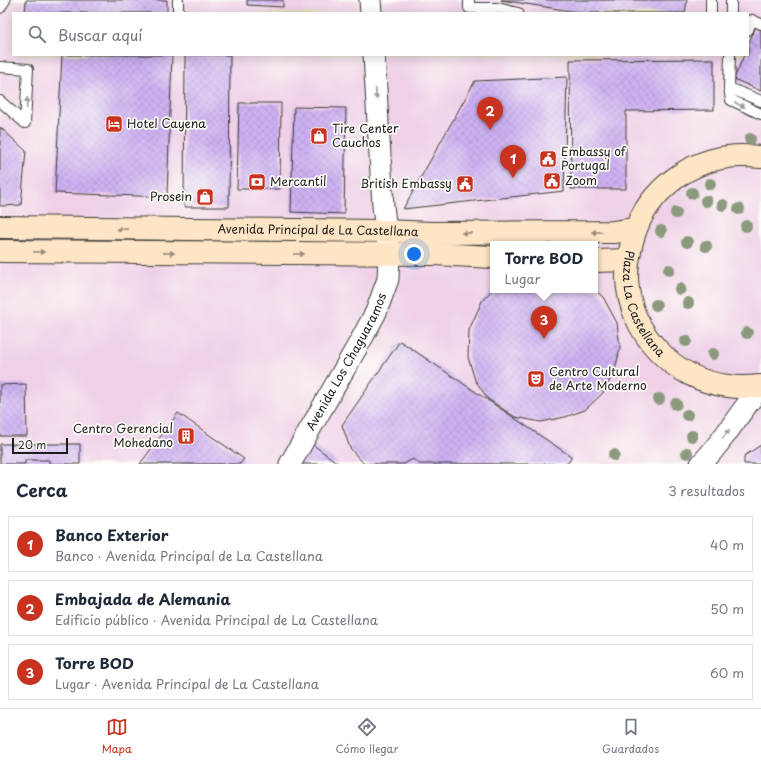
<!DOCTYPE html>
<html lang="es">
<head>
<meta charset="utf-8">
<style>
	:root { --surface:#fff; --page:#f2f2f3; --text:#1f2937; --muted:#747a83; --line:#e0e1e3; --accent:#c8321e }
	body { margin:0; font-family:"Playpen Sans",sans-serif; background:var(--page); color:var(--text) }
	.scale { position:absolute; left:12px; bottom:10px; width:56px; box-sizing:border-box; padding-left:4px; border:2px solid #1c1c1c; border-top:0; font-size:11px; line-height:14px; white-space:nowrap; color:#1c1c1c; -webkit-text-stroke:3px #fdfcf7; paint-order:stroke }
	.you { position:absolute; left:414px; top:254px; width:14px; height:14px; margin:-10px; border:3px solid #fff; border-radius:50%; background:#1a73e8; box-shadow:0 0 0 6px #1a73e833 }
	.badge { display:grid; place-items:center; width:26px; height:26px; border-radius:50%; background:var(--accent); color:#fff; font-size:13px; font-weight:700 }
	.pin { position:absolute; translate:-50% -33px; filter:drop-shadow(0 1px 2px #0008) }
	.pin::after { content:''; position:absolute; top:21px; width:14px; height:12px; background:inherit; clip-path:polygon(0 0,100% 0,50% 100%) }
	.popup { position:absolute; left:490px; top:241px; width:108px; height:52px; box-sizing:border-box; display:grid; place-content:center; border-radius:0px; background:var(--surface); filter:drop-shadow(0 1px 3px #0005); font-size:13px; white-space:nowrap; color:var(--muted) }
	.popup b { font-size:15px; color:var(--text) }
	.popup::after { content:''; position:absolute; left:50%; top:100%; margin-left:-8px; border:8px solid transparent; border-top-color:var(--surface) }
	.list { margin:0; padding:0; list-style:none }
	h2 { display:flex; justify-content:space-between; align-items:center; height:52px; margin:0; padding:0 16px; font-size:17px }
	h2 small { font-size:13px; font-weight:400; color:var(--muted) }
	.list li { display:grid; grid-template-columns:26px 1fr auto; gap:12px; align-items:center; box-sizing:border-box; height:56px; margin:0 8px 8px; padding:0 8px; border:1px solid var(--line); border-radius:0px }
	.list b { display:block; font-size:15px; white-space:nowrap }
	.list p { margin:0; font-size:13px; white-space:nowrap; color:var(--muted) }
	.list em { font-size:13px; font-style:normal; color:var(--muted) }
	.icon { flex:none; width:22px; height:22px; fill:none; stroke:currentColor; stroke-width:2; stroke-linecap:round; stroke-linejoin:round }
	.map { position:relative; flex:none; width:761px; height:464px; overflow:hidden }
	.search { position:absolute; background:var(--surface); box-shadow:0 2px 10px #0003; left:12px; right:12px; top:12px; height:44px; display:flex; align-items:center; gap:10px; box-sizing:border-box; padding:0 14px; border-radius:0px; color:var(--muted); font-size:15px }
	.sheet { height:244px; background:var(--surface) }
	nav { display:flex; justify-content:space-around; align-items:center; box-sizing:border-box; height:56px; border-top:1px solid var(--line); background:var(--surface); font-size:11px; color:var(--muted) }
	nav a { display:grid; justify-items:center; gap:2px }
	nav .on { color:var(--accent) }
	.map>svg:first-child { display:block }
	.built { fill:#efd0e7; fill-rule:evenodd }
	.building { fill:url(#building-cross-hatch) }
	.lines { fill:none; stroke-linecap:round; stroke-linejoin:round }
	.lane-casing { stroke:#3a3934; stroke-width:12 }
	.street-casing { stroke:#3a3934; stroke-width:23 }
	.secondary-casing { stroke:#3a3934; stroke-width:24 }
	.lane { stroke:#fff; stroke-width:10 }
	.street { stroke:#fff; stroke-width:21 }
	.secondary { stroke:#fde5c5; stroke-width:22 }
	.tree { fill:#8b9a7d }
	.oneway { fill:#999 }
	.oneway2 { fill:#988b79 }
	.labels { text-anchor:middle; stroke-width:3.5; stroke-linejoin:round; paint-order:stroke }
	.poi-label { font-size:12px; fill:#1c1c1c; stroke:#fdfcf7; text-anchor:start }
	.street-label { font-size:12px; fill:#1c1c1c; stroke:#fdfcf7 }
</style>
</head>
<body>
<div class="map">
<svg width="761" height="464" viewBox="0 0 761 464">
	<defs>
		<pattern id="building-cross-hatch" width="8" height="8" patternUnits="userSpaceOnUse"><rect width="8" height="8" fill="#ceb1f2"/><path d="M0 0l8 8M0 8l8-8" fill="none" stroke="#b098cf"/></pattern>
	</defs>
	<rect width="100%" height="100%" fill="#fdfcf7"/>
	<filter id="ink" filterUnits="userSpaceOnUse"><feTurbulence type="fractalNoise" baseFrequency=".025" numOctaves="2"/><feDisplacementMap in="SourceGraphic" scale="8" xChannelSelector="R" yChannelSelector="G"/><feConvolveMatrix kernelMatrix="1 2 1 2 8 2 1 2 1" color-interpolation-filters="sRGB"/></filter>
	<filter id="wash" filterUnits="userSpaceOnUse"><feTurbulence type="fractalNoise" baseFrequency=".012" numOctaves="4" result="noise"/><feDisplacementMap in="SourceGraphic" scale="16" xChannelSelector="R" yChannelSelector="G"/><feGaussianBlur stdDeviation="0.9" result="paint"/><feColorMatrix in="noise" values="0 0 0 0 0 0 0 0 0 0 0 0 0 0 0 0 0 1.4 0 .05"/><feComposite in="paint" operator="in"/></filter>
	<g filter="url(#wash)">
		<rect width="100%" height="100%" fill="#e7e0bd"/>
		<path class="built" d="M0 0H761V464H0ZM13 13H748V55H13ZM493 244H595V290H493Z"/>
		<g id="blocks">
			<g class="building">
				<polygon points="26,0 167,0 167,13 25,13"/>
				<polygon points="247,0 283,0 283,7 247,5"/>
				<polygon points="501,0 687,0 685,13 583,13"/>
				<polygon points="756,26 761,28 761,91 734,79 744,55 748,55 748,45"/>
				<polygon points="62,55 172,55 167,197 55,193"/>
				<polygon points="185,55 230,55 229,207 184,207"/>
				<polygon points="714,59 714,110 626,111 626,189 571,189 570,60"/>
				<polygon points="567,77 564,191 403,209 475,81"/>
				<polygon points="239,103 281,103 280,189 237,189"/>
				<polygon points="294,107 346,108 344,214 291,212"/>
				<polygon points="0,127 26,151 21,205 0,206"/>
				<polygon points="492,290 595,290 603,297 617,323 620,348 615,370 603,393 585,410 565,417 541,422 515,417 488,399 475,380 468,357 469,330 482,301"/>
				<polygon points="400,341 572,457 567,464 420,464 413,459 404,464 364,464 350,448 342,425"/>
				<polygon points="26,384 27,436 0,436 0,385"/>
				<polygon points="178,413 244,459 240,464 140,464"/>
				<polygon points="0,444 80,444 80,464 49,464 49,460 25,460 25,464 0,464"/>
				<polygon points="312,444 339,464 300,464"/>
				<polygon points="761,445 761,464 744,464 744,456"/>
			</g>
		</g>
	</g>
	<g filter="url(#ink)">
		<use href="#blocks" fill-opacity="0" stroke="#3a3934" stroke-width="1"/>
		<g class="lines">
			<defs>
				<g id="lane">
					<polyline points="469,0 469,8 497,8 518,13"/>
					<polyline points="0,8 5,0"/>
					<polyline points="178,13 178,0"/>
					<polyline points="711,13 711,0"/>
					<polyline points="731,13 731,0"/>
					<polyline points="748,30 752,20 761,24"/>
					<polyline points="730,55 729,88 731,100 761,114"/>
					<polyline points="0,67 28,69 25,123 0,101"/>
					<polyline points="729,88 761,101"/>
				</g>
				<g id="street">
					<polyline points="370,0 371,13"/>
					<path id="s1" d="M290 464 361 340 376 312 388 279 389 255 383 206 374 55"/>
					<path d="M701 464C724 441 739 412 761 387"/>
				</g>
				<g id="secondary">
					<path id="s2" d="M761 157C750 156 739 155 728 157 682 163 643 197 632 242 629 254 627 265 627 278 629 333 674 380 728 386 739 388 750 387 761 386"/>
					<path id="s3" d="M0 227 385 231 432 233 614 232 635 229"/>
					<polyline points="0,251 434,254 493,257"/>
					<polyline points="595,261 628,260"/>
				</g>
			</defs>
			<use href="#lane" class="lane-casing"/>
			<use href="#street" class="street-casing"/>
			<use href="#secondary" class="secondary-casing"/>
			<use href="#lane" class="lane"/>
			<use href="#street" class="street"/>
			<use href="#secondary" class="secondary"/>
		</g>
		<g class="tree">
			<circle cx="750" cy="139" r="6"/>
			<circle cx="710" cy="184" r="6"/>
			<circle cx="692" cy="193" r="6"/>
			<circle cx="706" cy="201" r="6"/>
			<circle cx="723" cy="205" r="6"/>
			<circle cx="739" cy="209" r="6"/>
			<circle cx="676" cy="213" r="6"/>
			<circle cx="746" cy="226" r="6"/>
			<circle cx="661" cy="231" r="6"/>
			<circle cx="687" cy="242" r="6"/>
			<circle cx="706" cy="246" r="6"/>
			<circle cx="669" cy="270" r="6"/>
			<circle cx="680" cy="289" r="6"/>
			<circle cx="688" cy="303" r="6"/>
			<circle cx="656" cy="305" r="6"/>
			<circle cx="747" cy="333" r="6"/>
			<circle cx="686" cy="341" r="6"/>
			<circle cx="713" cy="354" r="6"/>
			<circle cx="659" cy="399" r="6"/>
			<circle cx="676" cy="404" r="6"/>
			<circle cx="687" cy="415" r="6"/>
			<circle cx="692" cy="436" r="6"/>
			<circle cx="687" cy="453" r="6"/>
			<circle cx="614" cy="455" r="6"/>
		</g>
		<defs><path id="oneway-solid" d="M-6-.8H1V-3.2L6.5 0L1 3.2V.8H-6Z"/></defs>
		<g class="oneway">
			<use href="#oneway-solid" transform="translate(376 94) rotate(87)"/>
			<use href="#oneway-solid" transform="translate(27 103) rotate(-87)"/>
			<use href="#oneway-solid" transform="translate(740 105) rotate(24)"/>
			<use href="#oneway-solid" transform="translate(726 434) rotate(-53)"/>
		</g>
		<g class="oneway2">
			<use href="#oneway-solid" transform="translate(122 229) rotate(-179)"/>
			<use href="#oneway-solid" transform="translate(597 232) rotate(179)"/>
			<use href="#oneway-solid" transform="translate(467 233) rotate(179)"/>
			<use href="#oneway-solid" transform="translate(39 252) rotate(1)"/>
			<use href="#oneway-solid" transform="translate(169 253) rotate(1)"/>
			<use href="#oneway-solid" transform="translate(299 254) rotate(1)"/>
		</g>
	</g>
	<defs>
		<symbol id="hotel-square" viewBox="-11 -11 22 22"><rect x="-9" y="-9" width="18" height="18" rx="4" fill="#c8321e" stroke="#fdfcf7"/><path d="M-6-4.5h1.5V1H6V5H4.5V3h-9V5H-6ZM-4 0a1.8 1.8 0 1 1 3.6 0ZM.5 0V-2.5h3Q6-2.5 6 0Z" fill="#fff"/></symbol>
		<symbol id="shop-square" viewBox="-11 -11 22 22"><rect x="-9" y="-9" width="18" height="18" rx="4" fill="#c8321e" stroke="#fdfcf7"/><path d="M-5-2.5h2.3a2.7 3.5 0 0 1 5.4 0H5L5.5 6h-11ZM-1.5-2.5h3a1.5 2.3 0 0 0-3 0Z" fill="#fff"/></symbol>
		<symbol id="civic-square" viewBox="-11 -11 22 22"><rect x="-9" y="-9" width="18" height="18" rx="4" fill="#c8321e" stroke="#fdfcf7"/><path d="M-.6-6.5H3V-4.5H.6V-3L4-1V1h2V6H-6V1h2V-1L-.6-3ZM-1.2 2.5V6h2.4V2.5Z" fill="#fff"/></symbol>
		<symbol id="bank-square" viewBox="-11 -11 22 22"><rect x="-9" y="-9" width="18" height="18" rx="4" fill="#c8321e" stroke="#fdfcf7"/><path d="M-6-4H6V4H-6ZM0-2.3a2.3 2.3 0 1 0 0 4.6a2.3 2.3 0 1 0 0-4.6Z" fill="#fff"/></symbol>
		<symbol id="theatre-square" viewBox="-11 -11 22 22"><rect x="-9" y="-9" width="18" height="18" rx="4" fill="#c8321e" stroke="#fdfcf7"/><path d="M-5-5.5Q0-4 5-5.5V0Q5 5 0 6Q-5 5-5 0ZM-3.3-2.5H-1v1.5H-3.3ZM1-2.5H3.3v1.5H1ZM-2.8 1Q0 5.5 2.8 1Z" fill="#fff"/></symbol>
		<symbol id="building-square" viewBox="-11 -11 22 22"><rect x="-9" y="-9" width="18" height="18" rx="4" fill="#c8321e" stroke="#fdfcf7"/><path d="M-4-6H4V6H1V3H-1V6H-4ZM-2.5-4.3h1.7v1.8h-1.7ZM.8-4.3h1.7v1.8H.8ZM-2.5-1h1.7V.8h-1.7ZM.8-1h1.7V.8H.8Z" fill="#fff"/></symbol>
	</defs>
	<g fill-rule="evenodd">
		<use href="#hotel-square" x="104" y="114" width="20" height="20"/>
		<use href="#shop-square" x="309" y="126" width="20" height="20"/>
		<use href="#civic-square" x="538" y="149" width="20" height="20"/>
		<use href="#civic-square" x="542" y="171" width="20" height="20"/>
		<use href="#bank-square" x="247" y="172" width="20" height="20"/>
		<use href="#civic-square" x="455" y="174" width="20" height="20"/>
		<use href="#shop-square" x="195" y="187" width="20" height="20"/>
		<use href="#theatre-square" x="526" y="369" width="20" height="20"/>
		<use href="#building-square" x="176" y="426" width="20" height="20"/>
	</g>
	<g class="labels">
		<g class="poi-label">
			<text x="127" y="128">Hotel Cayena</text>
			<text x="332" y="133">Tire Center<tspan x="332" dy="14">Cauchos</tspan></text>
			<text x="561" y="156">Embassy of<tspan x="561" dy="14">Portugal</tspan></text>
			<text x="565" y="185">Zoom</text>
			<text x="270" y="186">Mercantil</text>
			<text x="452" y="188" text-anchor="end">British Embassy</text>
			<text x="192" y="201" text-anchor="end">Prosein</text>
			<text x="549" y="376">Centro Cultural<tspan x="549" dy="14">de Arte Moderno</tspan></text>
			<text x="173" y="433" text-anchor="end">Centro Gerencial<tspan x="173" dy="14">Mohedano</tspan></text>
		</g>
		<g class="street-label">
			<text dy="4" stroke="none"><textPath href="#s3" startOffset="318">Avenida Principal de La Castellana</textPath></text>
			<text dy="4" stroke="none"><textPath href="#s2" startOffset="235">Plaza La Castellana</textPath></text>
			<text dy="4" stroke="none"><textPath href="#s1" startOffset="117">Avenida Los Chaguaramos</textPath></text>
		</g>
	</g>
</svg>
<div class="scale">20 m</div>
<div class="you"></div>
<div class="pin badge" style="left:513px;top:178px">1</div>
<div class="pin badge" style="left:490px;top:130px">2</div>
<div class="pin badge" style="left:544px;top:339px">3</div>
<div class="popup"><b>Torre BOD</b>Lugar</div>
<div class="search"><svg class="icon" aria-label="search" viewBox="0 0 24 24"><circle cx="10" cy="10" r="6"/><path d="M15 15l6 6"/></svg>Buscar aquí</div>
</div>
<section class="sheet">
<h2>Cerca<small>3 resultados</small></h2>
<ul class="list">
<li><span class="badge">1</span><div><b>Banco Exterior</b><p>Banco · Avenida Principal de La Castellana</p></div><em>40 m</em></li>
<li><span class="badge">2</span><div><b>Embajada de Alemania</b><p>Edificio público · Avenida Principal de La Castellana</p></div><em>50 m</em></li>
<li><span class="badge">3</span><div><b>Torre BOD</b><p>Lugar · Avenida Principal de La Castellana</p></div><em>60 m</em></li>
</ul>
</section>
<nav>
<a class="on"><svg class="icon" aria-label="map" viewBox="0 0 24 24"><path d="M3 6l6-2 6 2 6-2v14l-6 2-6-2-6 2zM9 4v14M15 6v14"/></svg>Mapa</a>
<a><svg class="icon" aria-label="directions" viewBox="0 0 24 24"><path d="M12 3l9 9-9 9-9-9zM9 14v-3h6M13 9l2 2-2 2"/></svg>Cómo llegar</a>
<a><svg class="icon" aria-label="saved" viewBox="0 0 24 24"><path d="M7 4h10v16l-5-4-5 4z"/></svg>Guardados</a>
</nav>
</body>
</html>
